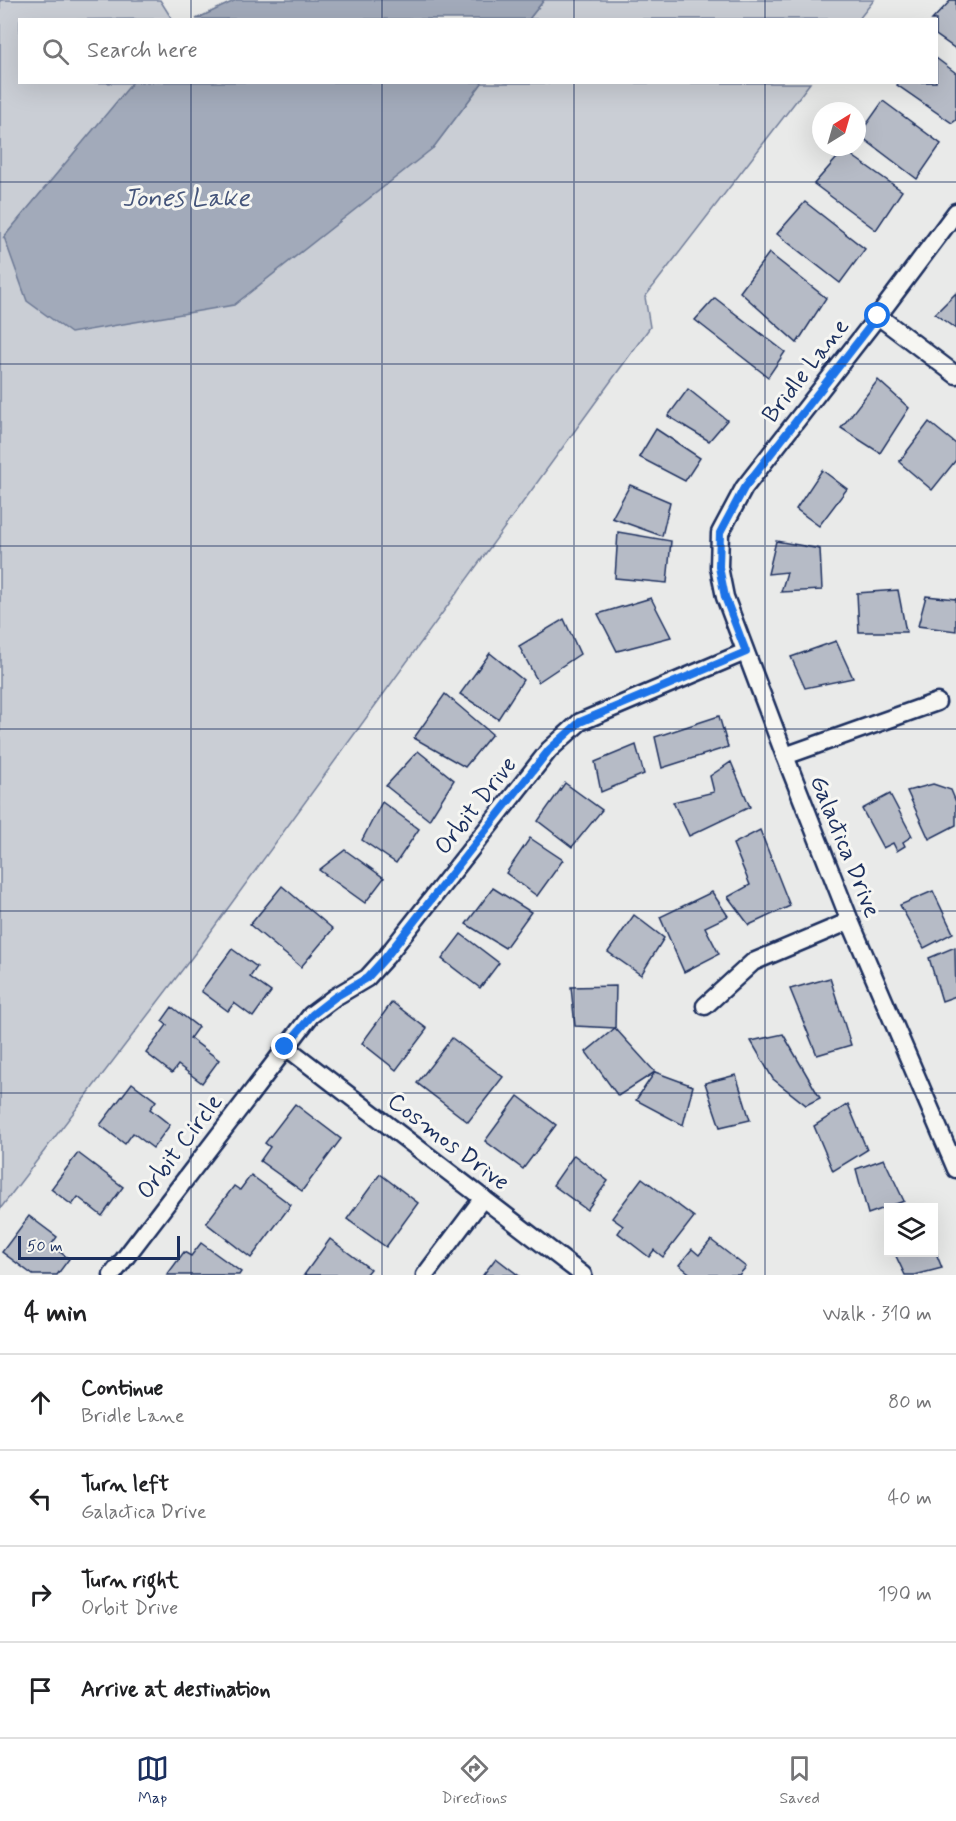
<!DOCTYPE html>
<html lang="en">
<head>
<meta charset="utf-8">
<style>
	:root { --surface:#fff; --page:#f2f2f2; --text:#202124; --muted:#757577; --line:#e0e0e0; --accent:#1b2f5e }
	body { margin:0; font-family:Mynerve,sans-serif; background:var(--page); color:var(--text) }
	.controls { position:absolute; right:18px; bottom:18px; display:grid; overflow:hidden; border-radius:0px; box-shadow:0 6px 24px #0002 }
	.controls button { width:54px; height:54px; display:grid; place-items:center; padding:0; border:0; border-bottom:2px solid var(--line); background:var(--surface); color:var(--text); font:30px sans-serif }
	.compass { position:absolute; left:812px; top:102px; width:54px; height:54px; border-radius:50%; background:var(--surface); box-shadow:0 6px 24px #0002; rotate:37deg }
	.scale { position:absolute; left:18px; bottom:15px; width:162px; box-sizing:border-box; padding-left:6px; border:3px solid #1b2f5e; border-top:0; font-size:16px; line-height:21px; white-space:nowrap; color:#1b2f5e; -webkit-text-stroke:4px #f6f6f2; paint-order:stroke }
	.stop { position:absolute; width:18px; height:18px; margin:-14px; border:4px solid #1a73e8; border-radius:50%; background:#fff }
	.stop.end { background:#1a73e8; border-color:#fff; box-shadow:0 2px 6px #0008 }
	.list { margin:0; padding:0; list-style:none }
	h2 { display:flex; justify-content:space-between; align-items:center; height:78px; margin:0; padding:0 24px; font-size:26px }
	h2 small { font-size:20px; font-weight:400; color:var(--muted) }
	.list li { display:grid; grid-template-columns:39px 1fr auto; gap:18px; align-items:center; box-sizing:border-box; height:96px; padding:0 24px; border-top:2px solid var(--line) }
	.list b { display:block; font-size:22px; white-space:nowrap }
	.list p { margin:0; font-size:20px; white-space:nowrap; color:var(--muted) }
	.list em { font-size:20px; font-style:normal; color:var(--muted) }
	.icon { flex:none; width:33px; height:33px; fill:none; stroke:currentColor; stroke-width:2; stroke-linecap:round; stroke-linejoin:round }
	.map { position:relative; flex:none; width:956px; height:1275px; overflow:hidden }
	.search { position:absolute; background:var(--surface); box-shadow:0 6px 24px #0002; left:18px; right:18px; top:18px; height:66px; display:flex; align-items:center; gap:15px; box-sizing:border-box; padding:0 21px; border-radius:0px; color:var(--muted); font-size:22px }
	.sheet { height:462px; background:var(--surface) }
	nav { display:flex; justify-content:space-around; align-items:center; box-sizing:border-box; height:84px; border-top:2px solid var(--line); background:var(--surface); font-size:16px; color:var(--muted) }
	nav a { display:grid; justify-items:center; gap:3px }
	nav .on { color:var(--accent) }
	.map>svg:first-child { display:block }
	.green { fill:#caced5; stroke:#727e9a; stroke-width:1.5 }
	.water { fill:#a2aaba; stroke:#6c7995; stroke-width:1.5 }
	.building { fill:#b6bbc6; stroke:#1b2f5e; stroke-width:1.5 }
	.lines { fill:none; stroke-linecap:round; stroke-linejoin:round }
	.street-casing { stroke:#1b2f5e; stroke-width:21 }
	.street { stroke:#f6f6f2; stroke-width:16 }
	.route { stroke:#1a73e8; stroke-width:8 }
	.grid { fill:none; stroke:#1b2f5e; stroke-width:1.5; stroke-opacity:0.55 }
	.labels { text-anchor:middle; stroke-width:6; stroke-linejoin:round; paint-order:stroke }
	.street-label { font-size:24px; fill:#1b2f5e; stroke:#f6f6f2 }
	.water-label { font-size:26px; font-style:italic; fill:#44547a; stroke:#f6f6f2 }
</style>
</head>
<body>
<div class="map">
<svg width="956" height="1275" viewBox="0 0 956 1275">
	<rect width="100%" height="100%" fill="#e9eae9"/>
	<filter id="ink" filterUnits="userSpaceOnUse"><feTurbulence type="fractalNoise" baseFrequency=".0167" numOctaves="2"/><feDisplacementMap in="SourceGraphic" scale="12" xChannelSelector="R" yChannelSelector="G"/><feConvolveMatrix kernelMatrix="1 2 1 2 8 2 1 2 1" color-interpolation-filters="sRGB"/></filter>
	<g filter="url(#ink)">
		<g class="green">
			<polygon points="0,0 160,0 172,19 20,20 20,82 133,83 4,237 433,148 482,83 810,83 645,297 650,327 648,330 199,948 0,1209"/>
			<polygon points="544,0 874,0 859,19 529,19"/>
		</g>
		<g class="water">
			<polygon points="236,0 544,0 529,19 196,19"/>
			<polygon points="133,82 482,82 482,83 433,148 234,305 71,333 27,301 4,237"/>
		</g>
		<g class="building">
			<polygon points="951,0 956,0 956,49 936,35 936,20 932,20"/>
			<polygon points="936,58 956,73 956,120 952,123 897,85 899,82 936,82"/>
			<polygon points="883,101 941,144 917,179 859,135"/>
			<polygon points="844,150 902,191 876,230 814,184"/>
			<polygon points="805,202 865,249 840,283 777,234"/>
			<polygon points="769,253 826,298 797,343 740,292"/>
			<polygon points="956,293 956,329 935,314"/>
			<polygon points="715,298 785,352 768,377 695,320"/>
			<polygon points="878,380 909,408 880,453 841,428"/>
			<polygon points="688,389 727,420 709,441 668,416"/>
			<polygon points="929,422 956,444 956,460 932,490 899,462"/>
			<polygon points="656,429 700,458 685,481 639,457"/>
			<polygon points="822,470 847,489 819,526 796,509"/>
			<polygon points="630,485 670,502 662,536 612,518"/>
			<polygon points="618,532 671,541 667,583 615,578"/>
			<polygon points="776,541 820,549 822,590 781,592 787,572 768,574"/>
			<polygon points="898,590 906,632 859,632 857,593"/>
			<polygon points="926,596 956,599 956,631 918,626"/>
			<polygon points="651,598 671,637 617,651 598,614"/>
			<polygon points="564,619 580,654 538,682 519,646"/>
			<polygon points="836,641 853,678 805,688 791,657"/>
			<polygon points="490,653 523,680 498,719 460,694"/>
			<polygon points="445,694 492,734 465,767 414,738"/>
			<polygon points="719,716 728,747 662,768 655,737"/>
			<polygon points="636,745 644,774 601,792 595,762"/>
			<polygon points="418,751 454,780 429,820 386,786"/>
			<polygon points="731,762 750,807 689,836 673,802 714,792 710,776"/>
			<polygon points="565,783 602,810 572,847 538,821"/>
			<polygon points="933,784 951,790 956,802 956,825 929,839 907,791"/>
			<polygon points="890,794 912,836 903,842 905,846 897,851 893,843 883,848 862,809"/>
			<polygon points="382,802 419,829 396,863 362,840"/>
			<polygon points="760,830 790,906 749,925 728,897 750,885 733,844"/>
			<polygon points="530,838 563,860 537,896 506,873"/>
			<polygon points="345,850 384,878 365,903 319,870"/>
			<polygon points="282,886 333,929 301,967 250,925"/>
			<polygon points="493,888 531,912 505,948 466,924"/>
			<polygon points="933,891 953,933 924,948 900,905"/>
			<polygon points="712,892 728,916 705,927 719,954 684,972 660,917"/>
			<polygon points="634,915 664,938 641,975 608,952"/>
			<polygon points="461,934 499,963 480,988 442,959"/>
			<polygon points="955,947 956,996 942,1001 929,958"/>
			<polygon points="232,949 257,967 250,977 271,992 253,1017 234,1003 228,1011 201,991"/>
			<polygon points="830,978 851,1045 817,1055 790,989"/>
			<polygon points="616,986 615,1028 575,1026 571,987"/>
			<polygon points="392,1002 427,1029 396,1070 362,1043"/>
			<polygon points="172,1007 198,1027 190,1038 219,1060 202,1083 178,1065 172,1073 146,1053 167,1025 162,1021"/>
			<polygon points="615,1028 655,1072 618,1096 586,1052"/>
			<polygon points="783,1034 820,1098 806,1105 773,1079 751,1041"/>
			<polygon points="452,1038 503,1077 468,1122 417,1083"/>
			<polygon points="655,1072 693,1086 683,1125 636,1100"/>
			<polygon points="736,1075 750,1120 720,1127 705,1083"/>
			<polygon points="132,1083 156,1101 150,1109 170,1125 153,1148 133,1133 125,1144 100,1125"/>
			<polygon points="518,1096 556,1125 523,1169 485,1141"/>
			<polygon points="295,1104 341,1139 302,1191 260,1161 270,1147 265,1143"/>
			<polygon points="848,1104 867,1150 833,1171 814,1126"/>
			<polygon points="78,1153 123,1187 102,1216 78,1197 72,1205 51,1189"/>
			<polygon points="574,1155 608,1181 587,1210 553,1185"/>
			<polygon points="884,1159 904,1201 868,1214 856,1169"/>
			<polygon points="380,1174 418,1203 386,1247 347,1219"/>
			<polygon points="251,1175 291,1205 251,1258 206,1223 234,1186 240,1190"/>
			<polygon points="642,1178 694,1217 663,1257 654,1250 649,1257 618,1233 623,1226 612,1218"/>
			<polygon points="29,1216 57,1237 51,1245 69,1259 57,1275 33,1275 2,1252"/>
			<polygon points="330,1239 370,1269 365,1275 304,1275"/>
			<polygon points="711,1240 746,1267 739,1275 692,1275 679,1265 692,1249 699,1255"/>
			<polygon points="201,1243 241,1272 239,1275 167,1275 184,1252 191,1256"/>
			<polygon points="934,1248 942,1268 915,1275 905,1275 894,1252 934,1252"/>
			<polygon points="496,1258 518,1275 483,1275"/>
		</g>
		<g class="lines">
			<defs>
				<g id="street">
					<polyline points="956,212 878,316 744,488 720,533 719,567 725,597 785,756 850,921 956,1169"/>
					<polyline points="878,316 956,375"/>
					<polyline points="785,756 937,702"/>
					<polyline points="705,1006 753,962 850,921"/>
					<polyline points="286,1047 583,1275"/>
					<polyline points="112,1275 311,1015 335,997 367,978 386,957 549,750 580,722 745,652"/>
					<polyline points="425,1275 483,1198"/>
				</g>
			</defs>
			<use href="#street" class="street-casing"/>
			<use href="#street" class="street"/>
		</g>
	</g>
	<g class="lines" filter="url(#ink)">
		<polyline class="route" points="285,1047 312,1015 335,997 367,978 386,957 549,750 580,722 746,652 725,597 719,567 720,533 744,488 878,316"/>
	</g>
	<path class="grid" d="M191 0V20M382 0V20M574 0V20M765 0V20M191 82V1275M382 82V1275M574 82V1275M765 82V1275M0 182H956M0 364H956M0 546H956M0 729H956M0 911H956M0 1093H956"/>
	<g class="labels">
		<g class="street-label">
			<text transform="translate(805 370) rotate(-52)" y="8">Bridle Lane</text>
			<text transform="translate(475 805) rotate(-52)" y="8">Orbit Drive</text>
			<text transform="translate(846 846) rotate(68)" y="8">Galactica Drive</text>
			<text transform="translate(449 1141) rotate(37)" y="8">Cosmos Drive</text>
			<text transform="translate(179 1146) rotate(-53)" y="8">Orbit Circle</text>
		</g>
		<g class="water-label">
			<text x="186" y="206">Jones Lake</text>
		</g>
	</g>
</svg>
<div class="controls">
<button><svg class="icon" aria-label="layers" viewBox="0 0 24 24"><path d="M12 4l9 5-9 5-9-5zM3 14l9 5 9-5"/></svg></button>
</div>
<svg class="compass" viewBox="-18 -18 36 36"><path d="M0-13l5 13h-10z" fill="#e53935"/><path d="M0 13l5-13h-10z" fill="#757577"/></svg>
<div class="scale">50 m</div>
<div class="stop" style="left:878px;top:316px"></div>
<div class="stop end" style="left:285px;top:1047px"></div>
<div class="search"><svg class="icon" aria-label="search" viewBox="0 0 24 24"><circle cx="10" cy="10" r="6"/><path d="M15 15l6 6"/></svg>Search here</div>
</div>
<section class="sheet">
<h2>4 min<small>Walk · 310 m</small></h2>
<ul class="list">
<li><svg class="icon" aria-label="ahead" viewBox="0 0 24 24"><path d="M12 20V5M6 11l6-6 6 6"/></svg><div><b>Continue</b><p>Bridle Lane</p></div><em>80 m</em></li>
<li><svg class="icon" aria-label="left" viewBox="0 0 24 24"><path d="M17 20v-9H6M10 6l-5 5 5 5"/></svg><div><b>Turn left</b><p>Galactica Drive</p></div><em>40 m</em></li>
<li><svg class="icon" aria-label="right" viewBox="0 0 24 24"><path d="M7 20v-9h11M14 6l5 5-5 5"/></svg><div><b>Turn right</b><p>Orbit Drive</p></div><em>190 m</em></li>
<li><svg class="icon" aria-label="arrive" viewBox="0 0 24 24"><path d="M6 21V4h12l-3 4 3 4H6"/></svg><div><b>Arrive at destination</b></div></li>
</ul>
</section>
<nav>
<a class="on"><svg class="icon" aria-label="map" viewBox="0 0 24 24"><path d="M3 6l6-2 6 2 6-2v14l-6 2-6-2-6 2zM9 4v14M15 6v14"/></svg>Map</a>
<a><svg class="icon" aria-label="directions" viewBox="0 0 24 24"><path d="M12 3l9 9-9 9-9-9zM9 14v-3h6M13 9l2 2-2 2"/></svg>Directions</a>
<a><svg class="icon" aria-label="saved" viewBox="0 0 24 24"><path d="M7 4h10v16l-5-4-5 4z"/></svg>Saved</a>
</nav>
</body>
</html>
